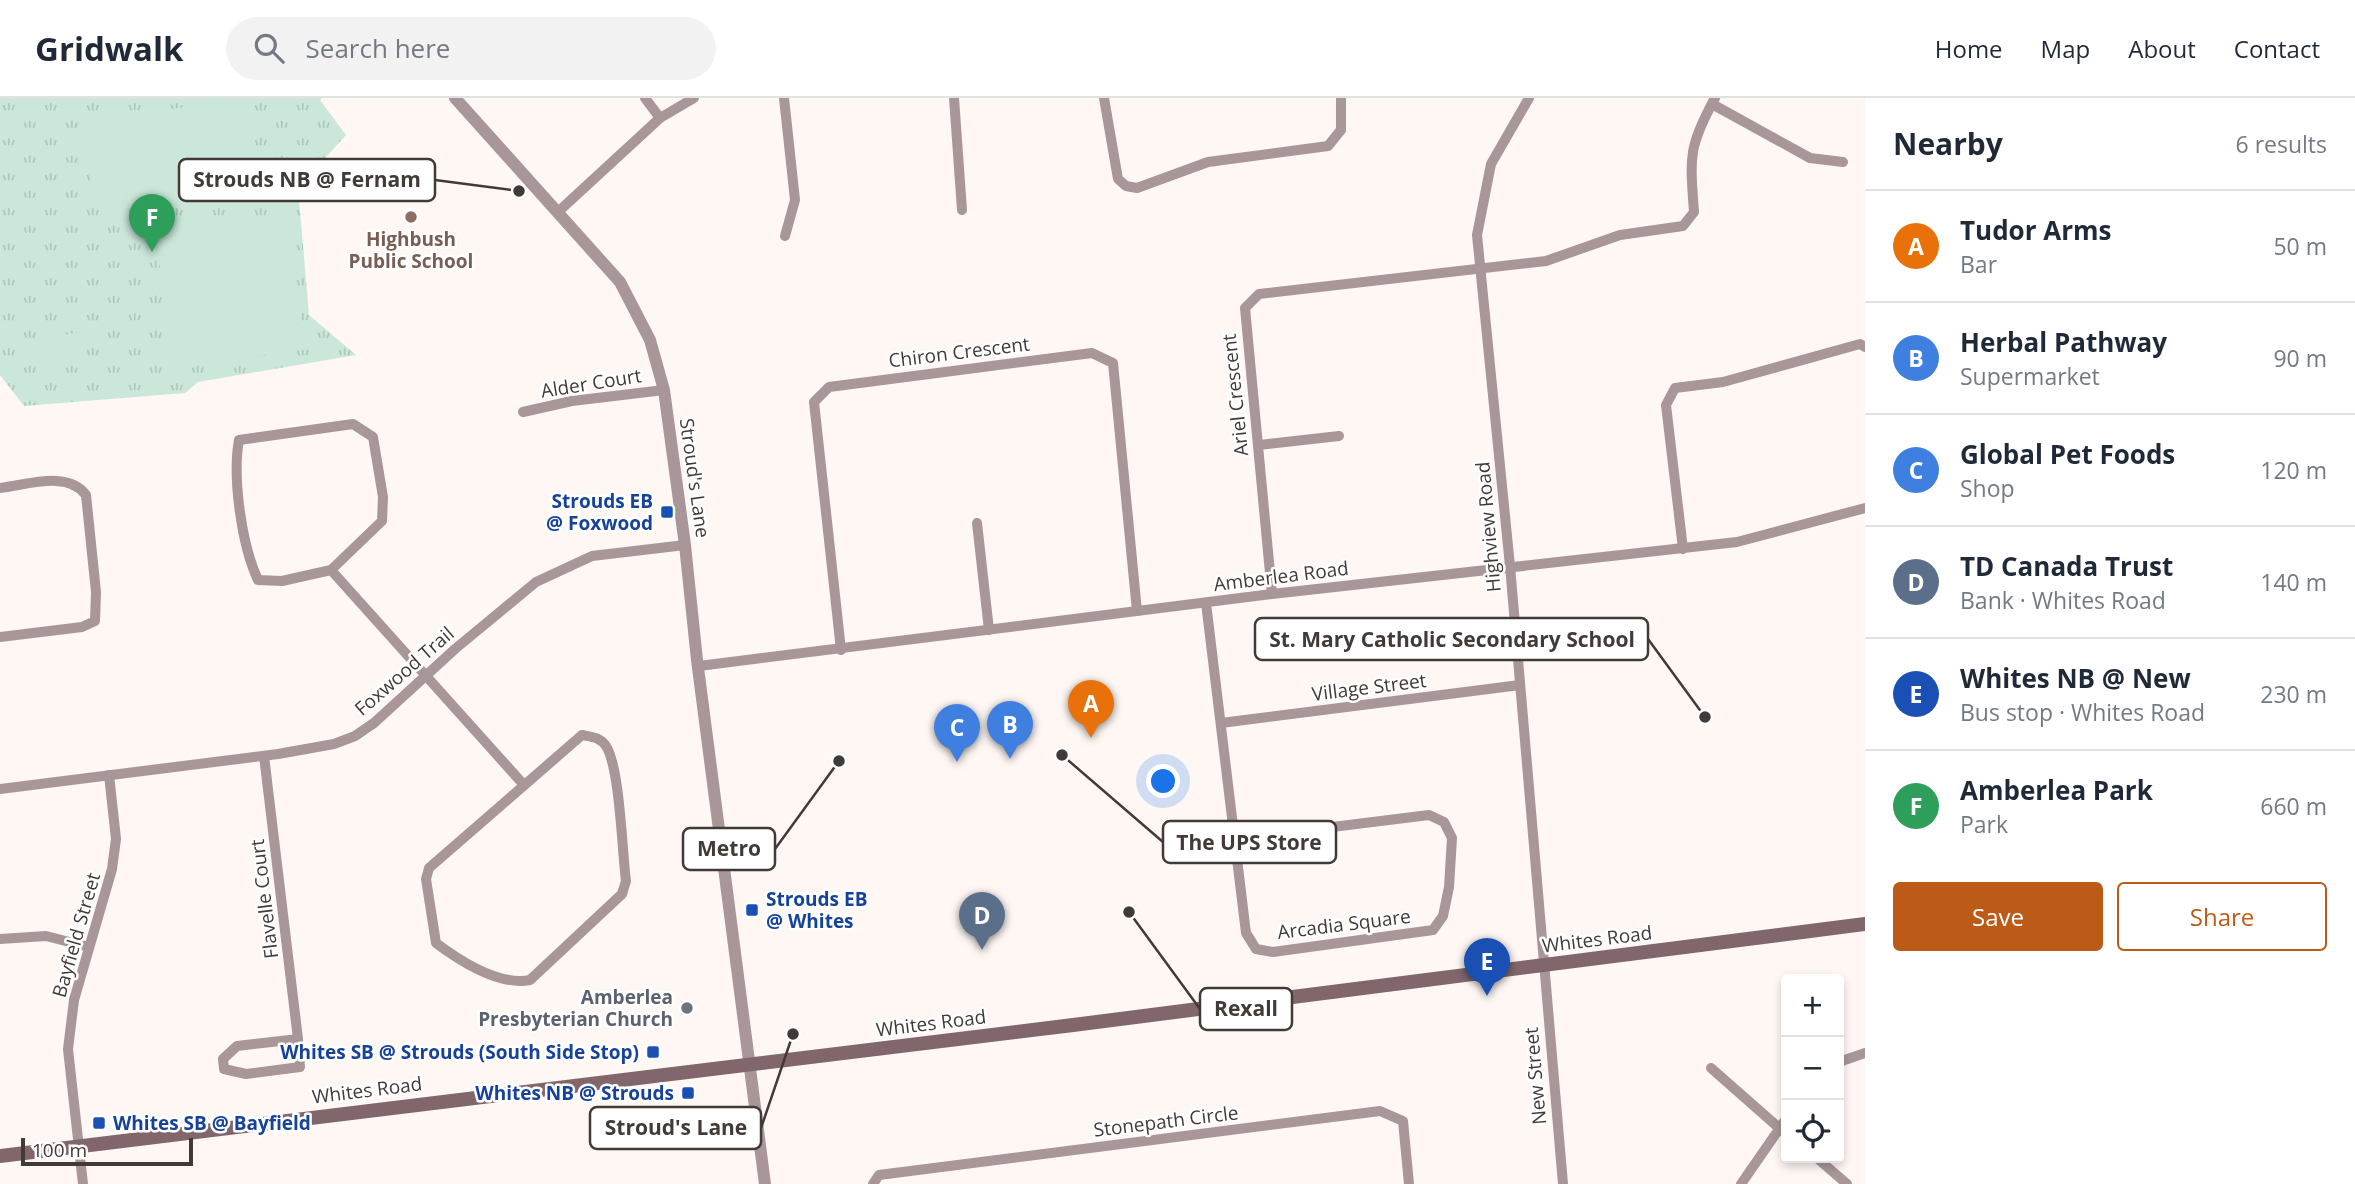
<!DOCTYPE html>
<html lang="en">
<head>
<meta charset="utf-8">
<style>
	:root { --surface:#fff; --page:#f2f2f3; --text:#1f2937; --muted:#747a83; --line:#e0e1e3; --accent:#bb5b17 }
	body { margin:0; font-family:"Open Sans",sans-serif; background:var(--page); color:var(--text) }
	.controls { position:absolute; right:21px; bottom:21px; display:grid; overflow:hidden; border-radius:7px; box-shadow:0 4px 10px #0003 }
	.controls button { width:63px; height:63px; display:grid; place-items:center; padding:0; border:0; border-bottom:2px solid var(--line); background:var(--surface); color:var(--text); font:35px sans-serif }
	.scale { position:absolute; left:21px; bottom:18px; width:172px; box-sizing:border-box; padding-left:7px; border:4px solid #413a37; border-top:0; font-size:19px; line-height:24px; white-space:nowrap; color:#413a37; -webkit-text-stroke:5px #fff; paint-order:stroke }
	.you { position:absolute; left:1164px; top:684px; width:24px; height:24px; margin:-18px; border:5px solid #fff; border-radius:50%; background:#1a73e8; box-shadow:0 0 0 10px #1a73e833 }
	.badge { display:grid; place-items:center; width:46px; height:46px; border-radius:50%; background:var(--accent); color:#fff; font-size:23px; font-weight:700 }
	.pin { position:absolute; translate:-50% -58px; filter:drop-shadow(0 2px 4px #0008) }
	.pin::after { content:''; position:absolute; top:37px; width:24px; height:21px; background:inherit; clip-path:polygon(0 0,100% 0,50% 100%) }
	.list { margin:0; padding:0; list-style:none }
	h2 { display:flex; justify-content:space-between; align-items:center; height:91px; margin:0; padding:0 28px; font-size:30px }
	h2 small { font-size:23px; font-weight:400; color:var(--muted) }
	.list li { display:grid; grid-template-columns:46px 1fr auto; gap:21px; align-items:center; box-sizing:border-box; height:112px; padding:0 28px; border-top:2px solid var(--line) }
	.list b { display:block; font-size:26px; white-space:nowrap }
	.list p { margin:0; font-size:23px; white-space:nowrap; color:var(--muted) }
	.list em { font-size:23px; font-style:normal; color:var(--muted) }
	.actions { display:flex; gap:14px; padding:21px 28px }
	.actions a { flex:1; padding:16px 0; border:2px solid var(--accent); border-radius:7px; text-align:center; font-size:24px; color:var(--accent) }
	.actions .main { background:var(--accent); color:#fff }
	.icon { flex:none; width:38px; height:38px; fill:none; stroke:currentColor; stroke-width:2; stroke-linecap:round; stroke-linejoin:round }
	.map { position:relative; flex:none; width:1865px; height:1086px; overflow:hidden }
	header { display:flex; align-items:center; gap:42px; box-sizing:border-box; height:98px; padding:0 35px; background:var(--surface); border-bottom:2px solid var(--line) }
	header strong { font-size:33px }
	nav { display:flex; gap:38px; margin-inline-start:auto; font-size:24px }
	.search { width:490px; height:63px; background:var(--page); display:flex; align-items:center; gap:18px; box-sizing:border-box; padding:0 24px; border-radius:38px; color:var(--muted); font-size:26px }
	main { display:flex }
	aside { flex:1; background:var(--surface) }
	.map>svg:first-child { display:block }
	.grass { fill:url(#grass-tufts) }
	.garden { fill:#cae7d9 }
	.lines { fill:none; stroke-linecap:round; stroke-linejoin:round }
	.minor { stroke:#a89698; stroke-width:10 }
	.tertiary { stroke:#a89698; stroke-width:12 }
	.secondary { stroke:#81676b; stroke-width:14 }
	.education-dot { fill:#8d6e63; stroke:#fff; stroke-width:2.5 }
	.transit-dot { fill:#1a4fb4; stroke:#fff; stroke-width:2.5 }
	.worship-dot { fill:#6b7280; stroke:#fff; stroke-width:2.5 }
	.labels { text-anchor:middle; stroke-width:5; stroke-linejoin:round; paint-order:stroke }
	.education-label { font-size:19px; font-weight:bold; fill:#785e54; stroke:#fff }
	.street-label { font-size:19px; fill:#413a37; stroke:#fff }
	.transit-label { font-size:19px; font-weight:bold; fill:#164399; stroke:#fff; text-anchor:end }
	.worship-label { font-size:19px; font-weight:bold; fill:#5b616d; stroke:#fff; text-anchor:end }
	.leader { fill:none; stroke:#413a37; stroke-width:2.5 }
	.callout-dot { fill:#413a37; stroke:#fff; stroke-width:2.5 }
	.callout { fill:#fff; stroke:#413a37; stroke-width:2.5 }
	.callout-label { font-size:21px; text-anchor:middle; font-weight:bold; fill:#413a37 }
</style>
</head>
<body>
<header>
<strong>Gridwalk</strong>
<div class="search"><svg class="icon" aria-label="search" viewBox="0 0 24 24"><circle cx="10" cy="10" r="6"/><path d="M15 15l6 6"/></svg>Search here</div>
<nav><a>Home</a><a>Map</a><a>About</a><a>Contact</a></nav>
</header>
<main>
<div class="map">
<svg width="1865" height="1086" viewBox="0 0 1865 1086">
	<defs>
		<pattern id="grass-tufts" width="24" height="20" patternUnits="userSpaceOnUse" patternTransform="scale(1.75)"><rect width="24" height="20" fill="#cae7d9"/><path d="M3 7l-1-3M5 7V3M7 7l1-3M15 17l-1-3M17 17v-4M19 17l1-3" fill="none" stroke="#afc7bb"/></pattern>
	</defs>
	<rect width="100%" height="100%" fill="#fef7f4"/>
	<polygon class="grass" points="0,0 322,0 320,2 346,37 298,90 309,217 356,257 198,284 185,295 24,308 0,277"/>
	<g class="garden">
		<polygon points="250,1 261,90 94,111 83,22"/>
		<polygon points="289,121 304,252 169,268 157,139 163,129"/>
		<polygon points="83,234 85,255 44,259 42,240"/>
	</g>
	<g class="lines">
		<g class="minor">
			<polyline points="645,0 660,20"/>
			<polyline points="784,0 795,102 785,138"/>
			<polyline points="954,0 962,112"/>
			<polyline points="1104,0 1118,81 1126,88 1137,90 1208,64 1328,48 1341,32 1341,0"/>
			<polyline points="1529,0 1491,66 1477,137 1510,468 1563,1086"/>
			<polyline points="1712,6 1810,60 1843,64"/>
			<polyline points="559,113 660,20 694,0"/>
			<polyline points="523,314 572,303 664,292"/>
			<path d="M353 326 373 339 383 399 382 423 331 472 282 483 258 482C242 448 232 380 239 342Z"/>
			<polyline points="1259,347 1339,338"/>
			<path d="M0 390C27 387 68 372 86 397L96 494 95 523 82 529 0 539"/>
			<polyline points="977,425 989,532"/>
			<polyline points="1683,451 1666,307 1675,290 1723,284 1860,246 1865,249"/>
			<polyline points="331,472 524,687"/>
			<path d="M1272 496 1245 210 1259 196 1546 163 1620 137 1683 128 1694 114C1690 59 1688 49 1715 0"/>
			<polyline points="1206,505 1246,835 1256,851 1273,854 1433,832 1443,818 1449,789 1452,740 1444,724 1429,717 1236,741"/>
			<polyline points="841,552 814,304 829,289 1092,255 1113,265 1137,513"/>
			<polyline points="699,568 1272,496 1737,444 1865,410"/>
			<polyline points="1221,625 1520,587"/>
			<path d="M582 637C592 639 600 639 606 648 620 670 622 753 626 783L622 796 530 882C499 888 460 863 436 845L426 781 429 770Z"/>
			<polyline points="264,658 298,941 300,969 246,976 224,971 223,961 237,948 298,941"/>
			<polyline points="0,691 278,656 334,646 355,638 374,625 455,551 536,484 592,458 685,447"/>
			<polyline points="0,841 46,838 89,849"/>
			<polyline points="1839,964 1865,955"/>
			<polyline points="1711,970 1786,1036"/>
			<polyline points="1817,1060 1847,1086"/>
			<polyline points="83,1086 68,951 74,902 112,771 116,741 109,677"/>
			<polyline points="873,1086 879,1077 1380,1013 1403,1023 1409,1086"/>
			<polyline points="1741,1086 1786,1021"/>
		</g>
		<polyline class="tertiary" points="455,0 620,184 650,242 664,292 685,447 697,562 765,1086"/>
		<polyline class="secondary" points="0,1058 1073,927 1865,826"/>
	</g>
	<circle class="education-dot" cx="411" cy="119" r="7"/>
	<g class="transit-dot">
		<rect x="660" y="407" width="14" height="14" rx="3.5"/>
		<rect x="745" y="805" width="14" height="14" rx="3.5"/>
		<rect x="646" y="947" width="14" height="14" rx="3.5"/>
		<rect x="681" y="988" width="14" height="14" rx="3.5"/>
		<rect x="92" y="1018" width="14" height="14" rx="3.5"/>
	</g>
	<circle class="worship-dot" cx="687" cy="910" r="7"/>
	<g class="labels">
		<g class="education-label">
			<text x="411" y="148">Highbush<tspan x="411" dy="22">Public School</tspan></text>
		</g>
		<g class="street-label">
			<text transform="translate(959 254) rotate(-7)" y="7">Chiron Crescent</text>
			<text transform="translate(591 285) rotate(-9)" y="7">Alder Court</text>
			<text transform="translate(1235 297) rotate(-96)" y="7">Ariel Crescent</text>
			<text transform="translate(695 380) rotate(82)" y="7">Stroud's Lane</text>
			<text transform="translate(1488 429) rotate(-95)" y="7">Highview Road</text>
			<text transform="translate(1281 478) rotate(-7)" y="7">Amberlea Road</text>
			<text transform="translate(404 573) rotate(-41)" y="7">Foxwood Trail</text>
			<text transform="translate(1369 589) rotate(-7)" y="7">Village Street</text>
			<text transform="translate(264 801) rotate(-97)" y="7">Flavelle Court</text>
			<text transform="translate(1344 826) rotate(-7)" y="7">Arcadia Square</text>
			<text transform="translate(76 837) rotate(-74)" y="7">Bayfield Street</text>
			<text transform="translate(1597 841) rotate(-7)" y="7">Whites Road</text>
			<text transform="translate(931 925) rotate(-7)" y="7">Whites Road</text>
			<text transform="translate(1535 978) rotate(-95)" y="7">New Street</text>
			<text transform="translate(367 992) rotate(-7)" y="7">Whites Road</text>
			<text transform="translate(1166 1023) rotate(-7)" y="7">Stonepath Circle</text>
		</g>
		<g class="transit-label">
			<text x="653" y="410">Strouds EB<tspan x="653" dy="22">@ Foxwood</tspan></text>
			<text x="766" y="808" text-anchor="start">Strouds EB<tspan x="766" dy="22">@ Whites</tspan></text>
			<text x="639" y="961">Whites SB @ Strouds (South Side Stop)</text>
			<text x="674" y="1002">Whites NB @ Strouds</text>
			<text x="113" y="1032" text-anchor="start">Whites SB @ Bayfield</text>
		</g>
		<g class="worship-label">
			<text x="673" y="906">Amberlea<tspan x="673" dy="22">Presbyterian Church</tspan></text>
		</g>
	</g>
	<path class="leader" d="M519 93L435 82M1705 619L1648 541M1062 657L1163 744M839 663L775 751M1129 814L1200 911M793 936L761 1030"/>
	<g class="callout-dot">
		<circle cx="519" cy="93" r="7"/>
		<circle cx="1705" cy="619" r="7"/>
		<circle cx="1062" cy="657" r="7"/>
		<circle cx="839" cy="663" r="7"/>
		<circle cx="1129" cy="814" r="7"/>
		<circle cx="793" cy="936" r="7"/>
	</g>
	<g class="callout">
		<rect x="179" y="61" width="256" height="42" rx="7"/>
		<rect x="1255" y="520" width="393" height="42" rx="7"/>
		<rect x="1163" y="723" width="173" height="42" rx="7"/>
		<rect x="683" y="730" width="92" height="42" rx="7"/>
		<rect x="1200" y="890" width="92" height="42" rx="7"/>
		<rect x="590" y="1009" width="171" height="42" rx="7"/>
	</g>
	<g class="callout-label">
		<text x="307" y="89">Strouds NB @ Fernam</text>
		<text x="1452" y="549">St. Mary Catholic Secondary School</text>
		<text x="1249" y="752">The UPS Store</text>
		<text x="729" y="758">Metro</text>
		<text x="1246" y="918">Rexall</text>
		<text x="676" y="1037">Stroud's Lane</text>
	</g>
</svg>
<div class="controls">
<button>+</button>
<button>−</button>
<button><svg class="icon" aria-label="locate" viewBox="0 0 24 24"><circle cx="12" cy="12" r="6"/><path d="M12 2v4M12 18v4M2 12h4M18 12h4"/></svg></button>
</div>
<div class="scale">100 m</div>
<div class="you"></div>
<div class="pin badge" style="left:1091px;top:640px;background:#e8710a">A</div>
<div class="pin badge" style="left:1010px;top:661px;background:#3f7fe0">B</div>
<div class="pin badge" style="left:957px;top:664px;background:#3f7fe0">C</div>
<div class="pin badge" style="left:982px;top:852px;background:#5c6f8a">D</div>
<div class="pin badge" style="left:1487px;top:898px;background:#1a4fb4">E</div>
<div class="pin badge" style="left:152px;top:154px;background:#2e9e5b">F</div>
</div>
<aside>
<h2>Nearby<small>6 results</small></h2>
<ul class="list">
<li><span class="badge" style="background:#e8710a">A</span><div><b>Tudor Arms</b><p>Bar</p></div><em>50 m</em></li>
<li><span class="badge" style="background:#3f7fe0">B</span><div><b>Herbal Pathway</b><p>Supermarket</p></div><em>90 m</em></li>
<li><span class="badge" style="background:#3f7fe0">C</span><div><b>Global Pet Foods</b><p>Shop</p></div><em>120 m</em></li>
<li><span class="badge" style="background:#5c6f8a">D</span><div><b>TD Canada Trust</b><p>Bank · Whites Road</p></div><em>140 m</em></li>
<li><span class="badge" style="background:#1a4fb4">E</span><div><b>Whites NB @ New</b><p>Bus stop · Whites Road</p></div><em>230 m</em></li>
<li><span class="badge" style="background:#2e9e5b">F</span><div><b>Amberlea Park</b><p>Park</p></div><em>660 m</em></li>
</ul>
<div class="actions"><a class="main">Save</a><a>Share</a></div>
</aside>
</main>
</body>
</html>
